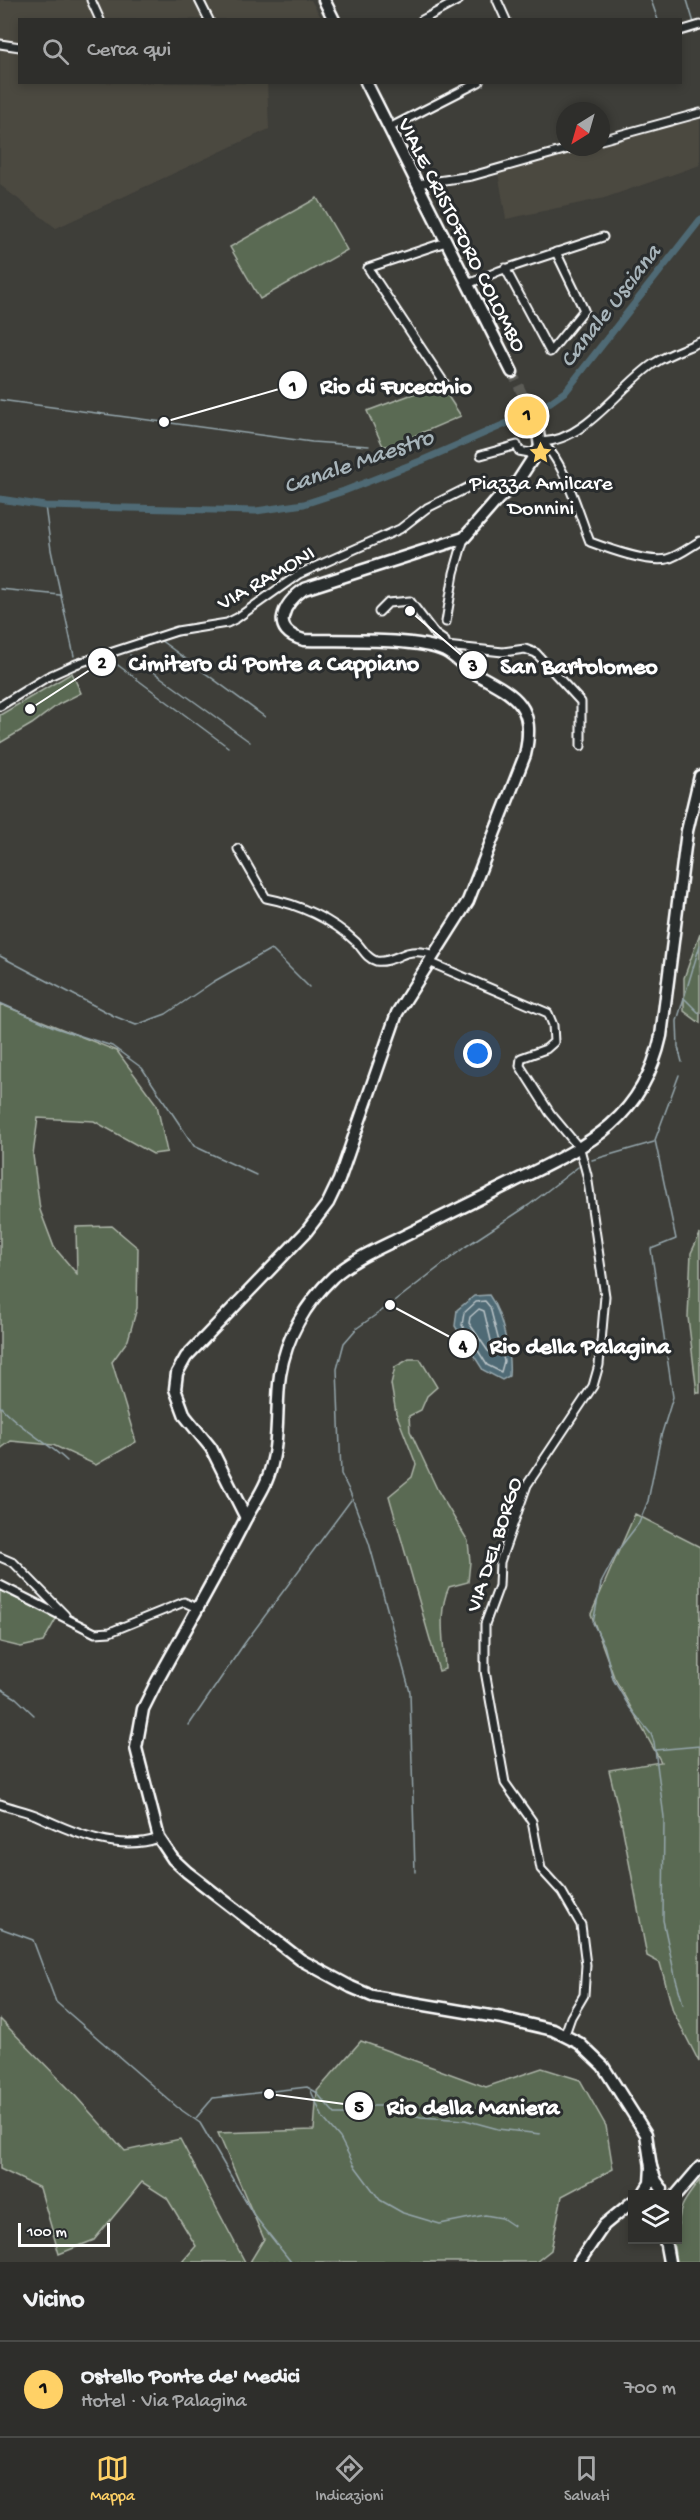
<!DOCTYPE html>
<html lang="it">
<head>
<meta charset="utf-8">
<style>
	:root { --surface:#2e2e2b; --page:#363633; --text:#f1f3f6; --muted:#a7a8a9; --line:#494a47; --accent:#ffd166 }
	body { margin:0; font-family:"Gochi Hand",sans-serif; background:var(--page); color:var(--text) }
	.controls { position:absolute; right:18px; bottom:18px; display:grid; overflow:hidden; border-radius:0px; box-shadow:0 3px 9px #0003 }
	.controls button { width:54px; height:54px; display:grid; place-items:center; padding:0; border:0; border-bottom:2px solid var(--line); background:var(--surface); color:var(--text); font:30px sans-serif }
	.compass { position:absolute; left:556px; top:102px; width:54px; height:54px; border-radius:50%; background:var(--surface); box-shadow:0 3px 9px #0003; rotate:217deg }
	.scale { position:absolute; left:18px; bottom:15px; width:92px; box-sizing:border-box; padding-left:6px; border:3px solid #fff; border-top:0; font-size:16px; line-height:21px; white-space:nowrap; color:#fff; -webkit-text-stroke:4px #2a2d2e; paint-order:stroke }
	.you { position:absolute; left:478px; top:1054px; width:21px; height:21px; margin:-15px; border:4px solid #fff; border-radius:50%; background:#1a73e8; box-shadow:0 0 0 9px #1a73e833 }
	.badge { display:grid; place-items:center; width:39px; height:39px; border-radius:50%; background:var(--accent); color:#111; font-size:20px; font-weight:700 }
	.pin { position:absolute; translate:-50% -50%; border:3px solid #fff; box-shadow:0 2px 6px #0006 }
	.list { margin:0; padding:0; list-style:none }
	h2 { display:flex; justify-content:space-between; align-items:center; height:78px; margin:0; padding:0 24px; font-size:26px }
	h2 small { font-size:20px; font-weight:400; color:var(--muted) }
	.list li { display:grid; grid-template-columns:39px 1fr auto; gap:18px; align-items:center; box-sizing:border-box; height:96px; padding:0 24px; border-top:2px solid var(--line) }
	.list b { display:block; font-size:22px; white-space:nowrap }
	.list p { margin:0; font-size:20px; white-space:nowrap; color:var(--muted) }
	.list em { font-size:20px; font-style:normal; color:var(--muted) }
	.icon { flex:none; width:33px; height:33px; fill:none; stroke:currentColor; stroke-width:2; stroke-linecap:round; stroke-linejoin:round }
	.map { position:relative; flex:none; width:700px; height:2262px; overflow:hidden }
	.search { position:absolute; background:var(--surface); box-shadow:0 3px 9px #0003; left:18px; right:18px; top:18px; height:66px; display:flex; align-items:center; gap:15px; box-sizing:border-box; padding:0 21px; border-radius:0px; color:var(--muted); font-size:22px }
	.sheet { height:174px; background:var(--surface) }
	nav { display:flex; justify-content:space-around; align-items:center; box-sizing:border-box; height:84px; border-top:2px solid var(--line); background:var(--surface); font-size:16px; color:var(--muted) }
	nav a { display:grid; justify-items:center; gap:3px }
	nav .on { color:var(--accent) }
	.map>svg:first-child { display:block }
	.built { fill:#4c4941 }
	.green { fill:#5a6a52; stroke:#acb4a8; stroke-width:1.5 }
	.water { fill:#4f6a74; stroke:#95a6ac; stroke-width:1.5 }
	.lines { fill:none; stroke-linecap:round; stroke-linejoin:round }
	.shore { stroke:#b9c3c7; stroke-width:1.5 }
	.stream { stroke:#95a6ac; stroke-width:1.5 }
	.canal { stroke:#4f6a74; stroke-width:7 }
	.secondary-tunnel { stroke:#5b5b57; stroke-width:10; stroke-dasharray:10 5; stroke-linecap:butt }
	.street-casing { stroke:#fff; stroke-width:11 }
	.secondary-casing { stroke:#fff; stroke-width:15 }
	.street { stroke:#2a2d2e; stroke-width:7 }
	.secondary { stroke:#2a2d2e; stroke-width:10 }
	.labels { text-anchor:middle; stroke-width:6; stroke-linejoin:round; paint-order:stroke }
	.street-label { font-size:22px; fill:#fff; stroke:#2a2d2e }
	.poi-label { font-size:22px; fill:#fff; stroke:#2a2d2e }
	.water-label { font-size:24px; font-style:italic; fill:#a7b4ba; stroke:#2a2d2e }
	.leader { fill:none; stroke:#fff; stroke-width:2 }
	.callout-dot { fill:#fff; stroke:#2a2d2e; stroke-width:2 }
	.mark-label { font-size:18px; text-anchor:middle; font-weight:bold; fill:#111 }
	.callout-label { font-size:24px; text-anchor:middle; font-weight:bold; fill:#fff; stroke:#2a2d2e; stroke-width:6; stroke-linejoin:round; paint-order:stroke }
</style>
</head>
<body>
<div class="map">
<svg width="700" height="2262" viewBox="0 0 700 2262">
	<rect width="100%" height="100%" fill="#3e3e39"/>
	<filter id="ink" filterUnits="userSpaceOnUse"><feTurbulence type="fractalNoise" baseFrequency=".0167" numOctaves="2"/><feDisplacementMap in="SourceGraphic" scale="12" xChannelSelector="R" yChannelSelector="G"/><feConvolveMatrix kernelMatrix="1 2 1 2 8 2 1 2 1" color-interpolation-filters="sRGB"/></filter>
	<g filter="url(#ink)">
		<g class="built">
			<polygon points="0,0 311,0 322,19 20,20 20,82 267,83 269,129 56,228 0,185"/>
			<polygon points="700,119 700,165 604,198 506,219 498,172"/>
		</g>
		<g class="green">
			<polygon points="317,198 347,250 260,299 230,247"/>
			<polygon points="440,384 461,416 391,446 383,446 367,411"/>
			<polygon points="72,673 81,693 59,704 32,724 0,743 0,715"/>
			<polygon points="700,933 700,1023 684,1011 684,978"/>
			<polygon points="0,1004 117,1051 157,1105 167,1152 153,1154 94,1121 38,1118 33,1155 40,1210 54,1247 77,1274 76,1227 112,1226 138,1248 137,1308 128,1340 112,1362 136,1442 96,1465 53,1445 11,1441 0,1449"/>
			<polygon points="700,1234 700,1393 697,1393 688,1317 691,1253"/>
			<path d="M409 1359H420L437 1387 427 1396 421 1410 409 1416 410 1431 438 1491 468 1541 470 1562 468 1582 449 1587C437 1613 444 1641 445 1669L439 1671 389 1496 412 1477 416 1464 396 1413 391 1384 395 1367Z"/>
			<polygon points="635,1514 700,1547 699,2062 673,2011 660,1963 647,1956 622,1825 609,1770 661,1762 614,1677 591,1614"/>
			<polygon points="0,1591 57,1617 43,1642 21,1647 0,1642"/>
			<polygon points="0,2019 70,2090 125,2151 180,2139 245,2262 182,2262 196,2246 167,2198 142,2182 94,2240 59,2254 40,2188 0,2169"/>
			<polygon points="361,2041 486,2087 542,2068 580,2080 606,2126 613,2169 562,2196 551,2250 536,2262 250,2262 264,2239 218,2133 314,2130 317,2091"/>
			<path d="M700 2180V2262H676L673 2240H678C678 2208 681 2204 700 2180Z"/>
		</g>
		<path class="water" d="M489 1295C502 1313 511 1354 509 1376L502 1380 483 1370 455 1326 457 1310 474 1296Z"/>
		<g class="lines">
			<g class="shore">
				<polygon points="485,1301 490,1307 504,1361 501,1372 487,1365 462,1325 464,1313 476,1302"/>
				<polygon points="479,1309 484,1311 493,1349 491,1353 488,1351 469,1323 470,1317"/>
			</g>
			<g class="stream">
				<polyline points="651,0 658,20"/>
				<polyline points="687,0 694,23"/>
				<polyline points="0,400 312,442 369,446"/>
				<polyline points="45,506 51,550 74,656"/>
				<polyline points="0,589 60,595"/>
				<polyline points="162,639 191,633"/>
				<polyline points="160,640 265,717"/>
				<polyline points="130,655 250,742"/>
				<polyline points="107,657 228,747"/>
				<polyline points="0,956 114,1016 136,1025 166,1014 213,982 271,949 309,987"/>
				<polyline points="685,999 700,1014"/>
				<polyline points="0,1003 56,1028 112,1046 142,1068 194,1146 256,1175"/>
				<polyline points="682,1062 678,1047 677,1021 700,945"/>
				<polyline points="679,1075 655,1140 676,1239 651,1249 673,1397 661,1436 648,1501 639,1523 619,1549 601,1583 593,1623 604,1645 613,1679 630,1708 651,1734 654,1742 664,1817 663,1920 675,1976 683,2004"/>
				<polyline points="592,1160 654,1142"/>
				<path d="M0 1406C19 1428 46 1441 67 1461"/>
				<polyline points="0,1688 16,1698 34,1715"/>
				<polyline points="189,1725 244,1644 351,1500"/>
				<polyline points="655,1750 700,1746"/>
				<polyline points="415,1872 410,1692 369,1543 350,1492 341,1474 337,1369 344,1343 357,1328 390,1305 465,1247 529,1205 578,1167"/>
				<polyline points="0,1928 33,1940 56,2002 177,2107 200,2123 253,2214 291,2262"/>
				<polyline points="311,2091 323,2118 340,2138 354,2165 380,2200 403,2213 440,2224 485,2215 502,2218 514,2226"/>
				<polyline points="196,2118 213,2098 307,2087 316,2092 335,2114 346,2114 368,2106 380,2106 421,2117 465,2120 498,2129 540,2134"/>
			</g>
			<polyline class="canal" points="0,499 45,506 256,511 304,504 344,491 423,460 542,408 566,391 700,220"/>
			<polyline class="secondary-tunnel" points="512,372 526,402"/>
			<defs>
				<g id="street">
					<polyline points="91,0 100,20"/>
					<polyline points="199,0 209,20"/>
					<polyline points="497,0 506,20"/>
					<polyline points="422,20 459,0"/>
					<polyline points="680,31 700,25"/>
					<polyline points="0,44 20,47"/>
					<polyline points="389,128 479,82"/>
					<polyline points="601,140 700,113"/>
					<polyline points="417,184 472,176 575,147"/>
					<polyline points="446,242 368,268 447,387"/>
					<polyline points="505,268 550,352 584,310 556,252"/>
					<polyline points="468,284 499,271 603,237"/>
					<path d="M541 442C564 459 579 515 590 542 609 549 647 563 667 559 678 556 690 547 700 541"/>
					<path d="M541 442C586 441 619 387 653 364 668 354 684 349 700 342"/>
					<polyline points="481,455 517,445 519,451 535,454"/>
					<polyline points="379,612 388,603 410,601 435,634 445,641 446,648"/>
					<polyline points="446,622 454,573 464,538"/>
					<polyline points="446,646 503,652 525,649 536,653 581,702 581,746"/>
					<polyline points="0,706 47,677 76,664 177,631 227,623 237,618 299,574 400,529 427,508 477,483 508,491"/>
					<path d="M238 849 266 898C298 904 332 919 356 942 363 949 366 958 376 961 387 963 397 956 407 953 415 951 426 952 434 955"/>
					<polyline points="429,962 548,1013 553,1025 554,1042 546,1049 521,1058 520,1066 550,1113 580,1149 587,1175 605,1296 599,1365 593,1386 527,1485 500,1562 499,1586 485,1624 485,1671 505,1783 532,1821 541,1869 562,1892 581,1925 586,1965 584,1995 571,2017 565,2034"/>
					<polyline points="0,1557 14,1563 65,1615"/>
					<polyline points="0,1585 95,1633 110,1632 184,1602 197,1608"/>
					<path d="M0 1804C13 1809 28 1811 40 1817 76 1834 120 1852 159 1838"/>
				</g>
				<g id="secondary">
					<polyline points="324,0 334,20"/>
					<polyline points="366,82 512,372"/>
					<path d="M246 1518 211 1448 185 1416 175 1389 177 1373 186 1357 306 1232 328 1203 339 1180 397 1013 468 901 525 755C536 706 517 696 478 675 465 669 457 657 445 651 416 637 339 641 304 640 269 631 283 604 304 589L464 538 498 499 518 481 540 447 537 425 526 402"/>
					<path d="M651 2167 646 2134 603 2066 579 2043 553 2030 502 2018 372 1996 351 1987 301 1960 187 1872 173 1859 159 1838 136 1748 143 1709 155 1685C185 1630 216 1577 244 1522 251 1508 260 1496 266 1482 281 1447 275 1411 280 1375 286 1337 306 1303 333 1277 353 1259 380 1248 404 1236 440 1218 477 1200 513 1182 586 1146 642 1122 661 1036L687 831 700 776"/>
					<polyline points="645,2191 650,2183 651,2167 656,2181 662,2189"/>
					<polyline points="677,2194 700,2167"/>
					<polyline points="665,2240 669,2262"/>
					<polyline points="579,2262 604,2225 632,2202"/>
				</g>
			</defs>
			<use href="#street" class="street-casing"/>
			<use href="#secondary" class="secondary-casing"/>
			<use href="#street" class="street"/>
			<use href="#secondary" class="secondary"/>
		</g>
	</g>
	<defs>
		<symbol id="sight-bare" viewBox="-9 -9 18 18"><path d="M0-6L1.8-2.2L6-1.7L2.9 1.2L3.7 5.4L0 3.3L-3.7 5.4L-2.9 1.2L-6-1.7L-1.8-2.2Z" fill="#ffd166" stroke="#2a2d2e" stroke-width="2.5" paint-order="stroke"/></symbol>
	</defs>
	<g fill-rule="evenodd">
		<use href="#sight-bare" x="524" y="436" width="33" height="33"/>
	</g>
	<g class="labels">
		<g class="street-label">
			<text transform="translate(464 234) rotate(63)" y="8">VIALE CRISTOFORO COLOMBO</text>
			<text transform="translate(265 576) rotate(-30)" y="8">VIA RAMONI</text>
			<text transform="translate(492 1544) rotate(-72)" y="8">VIA DEL BORGO</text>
		</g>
		<g class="poi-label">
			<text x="541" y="489">Piazza Amilcare<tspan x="541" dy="25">Donnini</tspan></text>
		</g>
		<g class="water-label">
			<text transform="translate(609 305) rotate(-52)" y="8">Canale Usciana</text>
			<text transform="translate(358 460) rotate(-19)" y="8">Canale Maestro</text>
		</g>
	</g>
	<path class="leader" d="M164 422L293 385M30 709L102 662M410 611L473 665M390 1305L463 1344M269 2094L359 2106"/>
	<g class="callout-dot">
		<circle cx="164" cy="422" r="6"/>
		<circle cx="30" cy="709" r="6"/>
		<circle cx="410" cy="611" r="6"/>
		<circle cx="390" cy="1305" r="6"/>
		<circle cx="269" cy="2094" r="6"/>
		<circle cx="293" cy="385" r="15"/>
		<circle cx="102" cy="662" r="15"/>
		<circle cx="473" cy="665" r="15"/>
		<circle cx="463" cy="1344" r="15"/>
		<circle cx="359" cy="2106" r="15"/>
	</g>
	<g class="mark-label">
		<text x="293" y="391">1</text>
		<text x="102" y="668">2</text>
		<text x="473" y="671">3</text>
		<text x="463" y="1351">4</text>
		<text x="359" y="2112">5</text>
	</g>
	<g class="callout-label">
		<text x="396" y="393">Rio di Fucecchio</text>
		<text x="274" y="670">Cimitero di Ponte a Cappiano</text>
		<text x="579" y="673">San Bartolomeo</text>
		<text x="580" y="1353">Rio della Palagina</text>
		<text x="473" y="2114">Rio della Maniera</text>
	</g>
</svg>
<div class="controls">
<button><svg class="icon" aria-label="layers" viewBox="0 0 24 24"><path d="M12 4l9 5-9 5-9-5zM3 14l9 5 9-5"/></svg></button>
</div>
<svg class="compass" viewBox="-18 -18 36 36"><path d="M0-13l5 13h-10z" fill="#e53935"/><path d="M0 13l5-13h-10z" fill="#a7a8a9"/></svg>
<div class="scale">100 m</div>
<div class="you"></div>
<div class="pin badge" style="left:527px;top:416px">1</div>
<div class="search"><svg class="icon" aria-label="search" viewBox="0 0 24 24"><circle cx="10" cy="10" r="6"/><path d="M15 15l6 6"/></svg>Cerca qui</div>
</div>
<section class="sheet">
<h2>Vicino<small></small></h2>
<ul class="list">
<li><span class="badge">1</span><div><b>Ostello Ponte de' Medici</b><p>Hotel · Via Palagina</p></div><em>700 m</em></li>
</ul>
</section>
<nav>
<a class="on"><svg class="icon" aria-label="map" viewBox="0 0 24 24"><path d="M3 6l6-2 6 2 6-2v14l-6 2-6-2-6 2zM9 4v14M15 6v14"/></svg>Mappa</a>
<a><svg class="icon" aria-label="directions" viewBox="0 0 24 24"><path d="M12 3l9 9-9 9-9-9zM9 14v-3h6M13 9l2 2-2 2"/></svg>Indicazioni</a>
<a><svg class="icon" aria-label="saved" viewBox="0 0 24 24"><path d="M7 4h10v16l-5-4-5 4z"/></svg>Salvati</a>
</nav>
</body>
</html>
